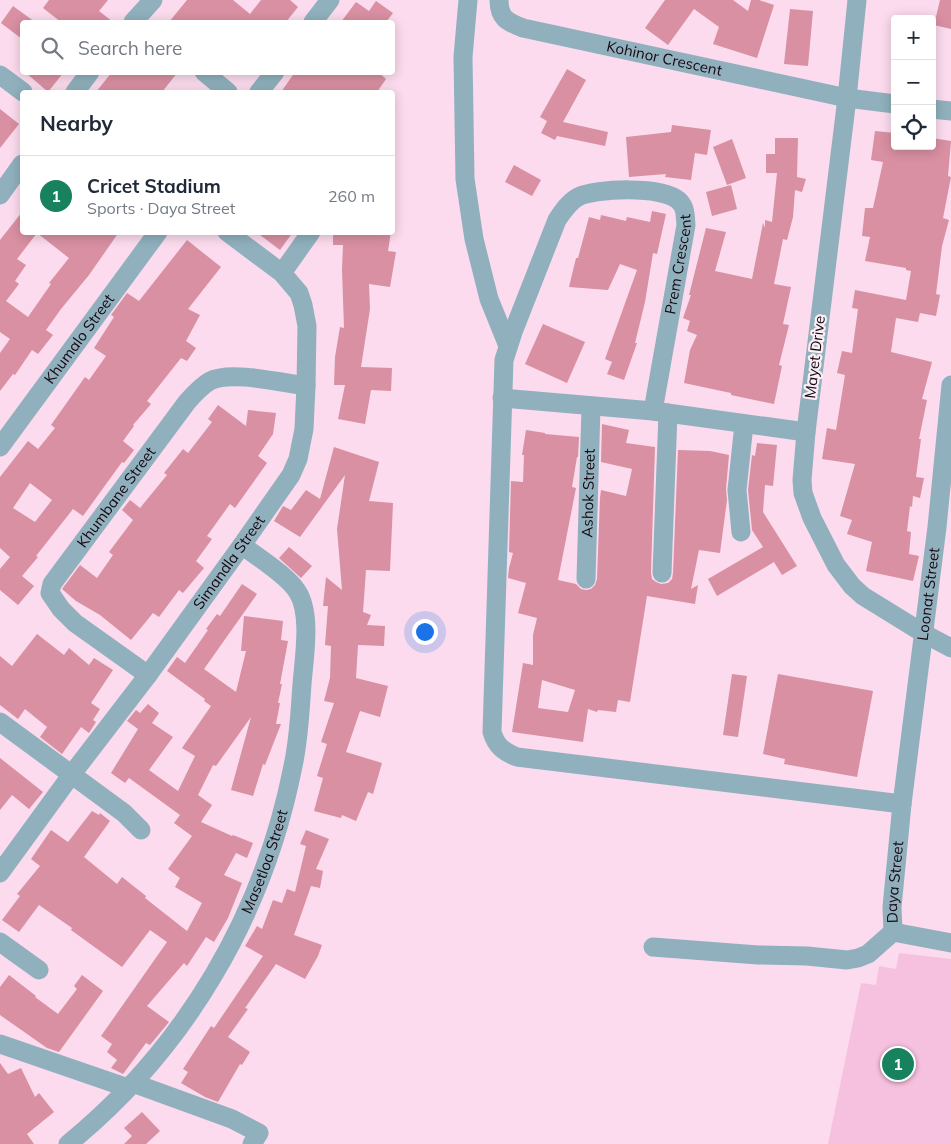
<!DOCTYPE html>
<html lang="en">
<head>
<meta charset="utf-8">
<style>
	:root { --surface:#fff; --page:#f6f6f7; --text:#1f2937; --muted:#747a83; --line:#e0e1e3; --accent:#18815d }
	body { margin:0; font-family:Mulish,sans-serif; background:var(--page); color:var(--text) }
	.controls { position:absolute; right:15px; top:15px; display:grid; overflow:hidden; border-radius:5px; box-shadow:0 2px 12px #0003 }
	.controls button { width:45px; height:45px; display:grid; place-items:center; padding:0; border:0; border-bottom:1px solid var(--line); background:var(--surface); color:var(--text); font:25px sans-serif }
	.you { position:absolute; left:424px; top:631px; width:18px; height:18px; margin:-12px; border:4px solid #fff; border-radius:50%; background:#1a73e8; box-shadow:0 0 0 8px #1a73e833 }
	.badge { display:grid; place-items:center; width:32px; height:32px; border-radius:50%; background:var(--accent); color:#fff; font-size:16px; font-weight:700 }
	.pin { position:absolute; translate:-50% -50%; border:2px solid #fff; box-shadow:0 1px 5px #0006 }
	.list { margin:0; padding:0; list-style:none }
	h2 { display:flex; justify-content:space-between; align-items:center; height:65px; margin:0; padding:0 20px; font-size:21px }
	h2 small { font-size:16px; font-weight:400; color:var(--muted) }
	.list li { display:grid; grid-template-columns:32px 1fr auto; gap:15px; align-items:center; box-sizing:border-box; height:80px; padding:0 20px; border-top:1px solid var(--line) }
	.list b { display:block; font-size:19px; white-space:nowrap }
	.list p { margin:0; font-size:16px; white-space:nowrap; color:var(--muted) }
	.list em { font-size:16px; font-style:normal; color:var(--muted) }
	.icon { flex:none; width:28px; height:28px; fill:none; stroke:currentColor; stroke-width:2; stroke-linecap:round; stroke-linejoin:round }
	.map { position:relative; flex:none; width:951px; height:1144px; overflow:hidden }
	.search { position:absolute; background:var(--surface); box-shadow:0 2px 12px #0003; left:20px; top:20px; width:375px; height:55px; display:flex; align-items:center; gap:12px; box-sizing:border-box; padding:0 18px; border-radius:5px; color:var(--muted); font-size:19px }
	.panel { position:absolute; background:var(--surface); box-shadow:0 2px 12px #0003; left:20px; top:90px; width:375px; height:145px; border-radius:5px }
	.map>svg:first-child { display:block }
	.green { fill:#f6c1df }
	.building { fill:#d890a2; fill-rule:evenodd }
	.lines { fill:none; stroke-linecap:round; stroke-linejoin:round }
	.minor { stroke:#8fb0bc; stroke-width:19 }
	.labels { text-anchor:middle; stroke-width:4.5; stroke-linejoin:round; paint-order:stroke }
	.street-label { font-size:15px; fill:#170711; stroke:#faeff5 }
</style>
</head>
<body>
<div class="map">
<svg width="951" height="1144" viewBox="0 0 951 1144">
	<rect width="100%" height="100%" fill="#fbdbed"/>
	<polygon class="green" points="899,953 951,959 951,1144 828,1144 861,983 876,985 879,966 896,969"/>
	<g class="building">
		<polygon points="49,0 108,0 99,11 113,22 61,22 43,8"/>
		<polygon points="187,0 233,0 250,14 261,0 290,0 298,7 286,22 169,22"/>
		<polygon points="665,0 733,0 748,11 751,0 759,0 774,5 757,58 713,44 719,27 694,9 668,45 645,28"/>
		<polygon points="940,0 951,0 951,29 934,25"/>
		<polygon points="376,1 393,13 386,22 341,22 356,2 369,11"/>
		<polygon points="13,6 35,22 22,22 22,39 1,23"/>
		<polygon points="790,9 813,11 808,66 784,64"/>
		<polygon points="567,69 586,80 563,122 608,132 605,146 557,136 555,140 541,133 547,121 540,117"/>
		<polygon points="25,72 64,72 48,92"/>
		<polygon points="112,72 178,72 162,92 96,92"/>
		<polygon points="295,72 378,72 386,79 377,92 281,92"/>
		<polygon points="0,109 19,124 0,148"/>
		<polygon points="672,125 711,130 707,155 695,153 691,180 665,177 666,174 629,177 626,137 671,132"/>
		<polygon points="875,131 895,133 895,146 932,146 932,138 951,141 948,176 951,177 943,218 949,220 942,246 936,294 940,295 936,316 920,313 918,322 896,318 891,352 932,362 922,399 927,400 919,439 921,439 916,477 924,478 920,498 913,496 912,507 910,506 907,531 911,532 909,554 919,556 913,581 866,571 872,542 847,534 852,520 840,516 855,464 822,459 827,428 836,430 845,375 837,373 842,351 852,353 858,309 852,308 855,290 906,300 911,271 906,270 906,268 865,261 870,237 862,236 865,208 873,208 883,162 871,160"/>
		<polygon points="775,138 798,138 797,177 806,179 802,192 795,190 793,217 787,240 783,239 774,284 791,287 783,324 789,325 779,365 782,366 774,404 731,395 731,393 684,383 690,350 697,335 687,331 690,321 683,318 691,295 689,295 706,228 726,232 715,271 752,279 763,223 765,228 765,220 772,222 777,173 766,173 766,154 775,154"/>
		<polygon points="732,139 746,178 727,185 713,147"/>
		<polygon points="514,165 541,180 532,196 505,182"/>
		<polygon points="731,185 737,209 712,216 706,192"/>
		<polygon points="652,211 666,214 657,254 653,253 645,302 635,343 637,343 624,380 607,374 612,362 605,359 637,270 620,264 608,290 569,287 576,258 578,258 589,217 600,220 601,215 626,221 627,217 650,222"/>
		<path d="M22 212V232H119L89 275 61 309 46 330 53 335 38 354 32 350 15 375 13 374 0 391V353L10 339 0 332V240ZM37 233 69 258 49 283 51 284 28 317 6 301 19 284 15 281 26 265 17 259Z"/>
		<polygon points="256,232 293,232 280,250"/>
		<polygon points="333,232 391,232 388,251 396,252 390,287 369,284 370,309 361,367 392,368 391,391 371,390 365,424 338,419 345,385 334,385 335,357 340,327 344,328 342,270 343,245 333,245"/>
		<path d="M187 240 221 267 188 309 200 315 186 341 196 348 187 361 181 358 147 401 151 404 133 425 134 426 123 441 134 450 124 463 122 462 83 516 73 509 36 556 38 557 22 576 34 586 18 605 0 590V569L10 557 0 548V477L28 441 38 449 55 428 51 425 85 377 89 380 106 356 94 348 114 317 111 315 127 293 139 301ZM30 483 52 500 35 522 13 508Z"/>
		<polygon points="543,324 585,342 567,383 525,364"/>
		<polygon points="218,405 246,426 248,410 276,413 273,434 258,456 267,463 235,508 230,504 207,536 212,539 196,561 204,568 183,593 179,590 159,617 153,613 131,640 100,615 76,601 62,589 80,565 97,578 113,555 109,552 133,520 122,510 130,500 140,508 167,475 164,473 183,449 188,453 212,422 208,419"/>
		<path d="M602 424 629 430 626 443 655 447 651 573 652 579 656 582 661 584 668 583 672 579 673 573 678 450 710 451 729 455 726 489 727 500 720 553 699 550 691 589 698 585 695 604 647 596 630 702 618 700 616 712 598 710 597 712 588 709 583 742 512 732 523 663 533 665V635L537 618 518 613 526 583 508 578 509 568 513 553 509 552 511 481 523 482 524 455H522L526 430 545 433V434L579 437 578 457H577L572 487 576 488 558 580 576 584 581 589 586 590 591 589 595 585 597 579 600 498 601 490 626 496 632 469 601 462ZM542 680 575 690 568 712 538 708Z"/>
		<polygon points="757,443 777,445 773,486 765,485 763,512 797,566 782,575 774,562 717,596 708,579 763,547 752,530 748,490 752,455 755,456"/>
		<polygon points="334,447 379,462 369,501 393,503 390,571 366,570 363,612 371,615 367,625 385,626 384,646 358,645 356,678 388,686 380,717 360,711 346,752 382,763 373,794 368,792 356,821 342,815 341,818 314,811 323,778 317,776 327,744 321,742 334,703 324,701 330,678 331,646 325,645 328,606 323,606 326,577 342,590 337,529 345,475 300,537 274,521 283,506 291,510 306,490 320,499"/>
		<polygon points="289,547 312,566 301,578 279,558"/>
		<polygon points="242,584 257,594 204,669 236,692 246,651 241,651 244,616 283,621 281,640 288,641 280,684 282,684 278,703 280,703 276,724 281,724 265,765 263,764 253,796 231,790 251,717 216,766 213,765 198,795 212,805 201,822 232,836 233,835 253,843 247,858 236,853 224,875 242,883 228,918 214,942 206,937 187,966 184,963 147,1006 169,1022 150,1045 146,1043 123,1074 111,1068 117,1060 107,1052 112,1044 101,1036 167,942 150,930 122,967 71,930 72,928 39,905 19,932 2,920 20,896 17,894 40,866 31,859 51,830 68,842 92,811 99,815 100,813 110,821 84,857 117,884 122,877 146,896 145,898 187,931 202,903 175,887 180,878 168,869 192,836 174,823 180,815 129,778 125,783 111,773 138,729 127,721 136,710 140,713 148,704 159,713 152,723 173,737 149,770 178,791 195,756 182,748 211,706 204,701 205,699 167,671 177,657 185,663 208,630 206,629 217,614 220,616"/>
		<polygon points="37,634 64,655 69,648 89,665 94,658 113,670 91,703 100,709 93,720 96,722 89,733 81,727 62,754 40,737 47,727 25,709 18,719 0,705 0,656 12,666"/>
		<polygon points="732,674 747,676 738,737 723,735"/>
		<polygon points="778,674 873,691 857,777 784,764 785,759 763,754"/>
		<polygon points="0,758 43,792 29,809 12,795 0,810"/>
		<polygon points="306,830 329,839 316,869 323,871 320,888 311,886 294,935 322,945 318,956 305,979 276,964 245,1008 248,1009 228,1037 250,1052 242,1065 240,1064 218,1102 205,1097 181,1083 188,1072 183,1069 211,1026 214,1028 263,956 245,946 257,926 262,929 273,900 282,903 287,889 295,892 306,846 300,844"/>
		<polygon points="9,975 36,996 35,997 58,1014 77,989 74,986 82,975 103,991 59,1052 47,1048 0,1015 0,987"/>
		<polygon points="0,1063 8,1074 21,1068 35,1097 39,1093 54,1112 27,1134 34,1144 0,1144"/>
		<polygon points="142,1112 160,1131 146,1144 124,1144 132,1136 124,1128"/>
	</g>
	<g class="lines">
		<g class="minor">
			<polyline points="468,0 463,57 465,179 474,239 489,299 508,346"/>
			<path id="s1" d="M499 0C499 18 507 22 523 28L847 98 895 104"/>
			<polyline points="857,0 847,98 806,432 802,480 803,493 812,518 836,565 852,586 863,596 923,633 951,648"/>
			<polyline points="133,22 153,0"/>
			<polyline points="313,22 330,0"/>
			<polyline points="204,72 228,92"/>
			<polyline points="0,75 23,92"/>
			<polyline points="75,92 90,72"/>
			<polyline points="259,92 275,72"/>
			<polyline points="932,109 951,111"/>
			<polyline points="0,195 22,164"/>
			<polyline points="282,273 311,232"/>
			<polyline points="502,398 653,411 806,432"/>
			<path id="s2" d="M653 411 686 225C685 215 686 207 678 200 662 186 596 188 578 197 569 202 563 211 557 220L513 332 504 360 492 732C496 746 504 752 517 757L902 804"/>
			<path id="s3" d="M0 447 158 232"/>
			<polyline points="741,532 737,490 744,424"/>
			<polyline points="662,573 668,413"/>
			<path id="s4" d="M586 579 591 407"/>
			<path id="s5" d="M148 675 75 623 61 609 50 593 52 584 187 402C194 394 201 386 210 381 230 370 283 383 306 386"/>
			<polyline points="0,722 124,813 141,830"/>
			<path id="s6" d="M0 873 72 774 148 675 242 545 291 475 298 459 304 429 306 386 307 326 303 305 299 293 282 273 227 232"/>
			<path id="s7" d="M893 932 892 907 902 804 937 527 951 385"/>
			<polyline points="893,932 951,943"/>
			<polyline points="0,942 39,970"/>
			<polyline points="653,947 758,955 807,956 847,960 858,958 868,954 893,932"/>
			<polyline points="0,1044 128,1088"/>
			<polyline points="133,1083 232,1119 259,1133 252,1144"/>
			<path id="s8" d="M68 1144C186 1048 264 914 293 766 299 739 300 711 302 684 304 658 312 613 297 591 287 575 257 557 242 545"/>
		</g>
	</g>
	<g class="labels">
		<g class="street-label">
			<text dy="5" stroke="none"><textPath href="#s1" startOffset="185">Kohinor Crescent</textPath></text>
			<text dy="5" stroke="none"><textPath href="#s2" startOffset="149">Prem Crescent</textPath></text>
			<text dy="5" stroke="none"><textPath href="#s3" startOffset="134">Khumalo Street</textPath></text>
			<text transform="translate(815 357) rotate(-83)" y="5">Mayet Drive</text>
			<text dy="5" stroke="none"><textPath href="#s4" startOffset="86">Ashok Street</textPath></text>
			<text dy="5" stroke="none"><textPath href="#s5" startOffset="246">Khumbane Street</textPath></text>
			<text dy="5" stroke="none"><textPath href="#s6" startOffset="386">Simandla Street</textPath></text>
			<text dy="5" stroke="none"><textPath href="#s7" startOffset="340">Loonat Street</textPath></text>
			<text dy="5" stroke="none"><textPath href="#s8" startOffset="349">Masetloa Street</textPath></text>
			<text dy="5" stroke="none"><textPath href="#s7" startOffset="50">Daya Street</textPath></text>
		</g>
	</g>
</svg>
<div class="controls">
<button>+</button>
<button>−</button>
<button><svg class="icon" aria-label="locate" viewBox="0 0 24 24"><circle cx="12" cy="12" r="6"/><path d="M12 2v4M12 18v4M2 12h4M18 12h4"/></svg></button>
</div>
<div class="you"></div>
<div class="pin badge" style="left:898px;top:1064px">1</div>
<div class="search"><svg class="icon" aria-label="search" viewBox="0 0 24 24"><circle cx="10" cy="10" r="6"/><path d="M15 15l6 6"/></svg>Search here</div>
<section class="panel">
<h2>Nearby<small></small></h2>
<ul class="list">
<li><span class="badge">1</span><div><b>Cricet Stadium</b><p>Sports · Daya Street</p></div><em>260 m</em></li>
</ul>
</section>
</div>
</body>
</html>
